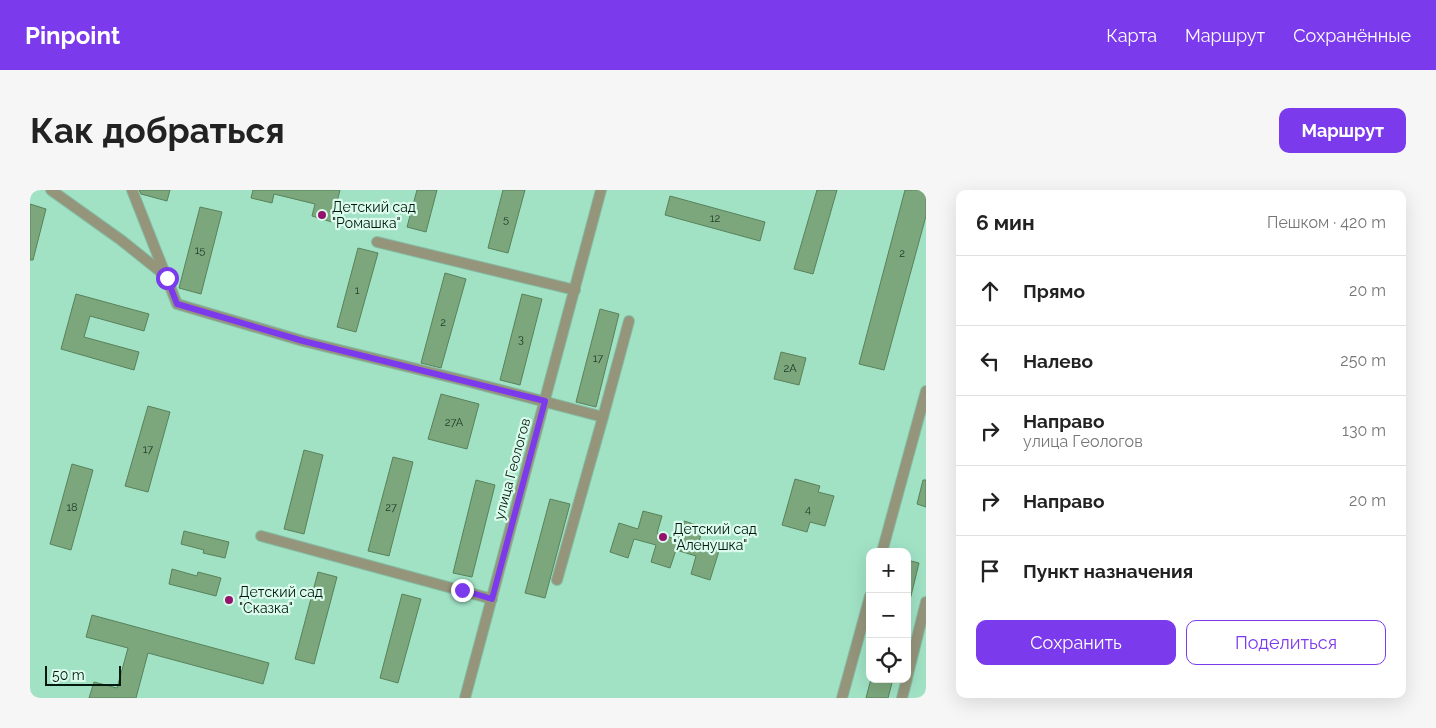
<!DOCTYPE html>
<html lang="ru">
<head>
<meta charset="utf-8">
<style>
	:root { --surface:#fff; --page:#f6f6f6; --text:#222; --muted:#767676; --line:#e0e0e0; --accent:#7c3aed }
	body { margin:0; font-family:Raleway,sans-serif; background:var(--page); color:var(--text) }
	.controls { position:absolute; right:15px; bottom:15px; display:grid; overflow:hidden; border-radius:10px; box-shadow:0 5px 20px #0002 }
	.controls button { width:45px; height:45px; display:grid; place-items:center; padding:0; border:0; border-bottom:1px solid var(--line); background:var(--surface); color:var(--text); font:25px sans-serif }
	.scale { position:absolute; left:15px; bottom:12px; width:76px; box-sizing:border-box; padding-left:5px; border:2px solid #01190f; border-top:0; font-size:14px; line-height:18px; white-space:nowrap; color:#01190f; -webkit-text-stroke:4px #dbfbec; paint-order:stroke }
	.stop { position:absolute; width:15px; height:15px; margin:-11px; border:4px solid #7c3aed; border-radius:50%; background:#fff }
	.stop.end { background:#7c3aed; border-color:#fff; box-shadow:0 1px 5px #0008 }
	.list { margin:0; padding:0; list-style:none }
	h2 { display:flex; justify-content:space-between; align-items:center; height:65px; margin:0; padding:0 20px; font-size:21px }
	h2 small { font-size:16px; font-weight:400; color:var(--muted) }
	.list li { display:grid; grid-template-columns:32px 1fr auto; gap:15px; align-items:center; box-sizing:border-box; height:70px; padding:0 20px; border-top:1px solid var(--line) }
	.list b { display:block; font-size:19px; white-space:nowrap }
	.list p { margin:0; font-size:16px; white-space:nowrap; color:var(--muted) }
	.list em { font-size:16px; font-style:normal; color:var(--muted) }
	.actions { display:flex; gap:10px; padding:15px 20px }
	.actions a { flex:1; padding:11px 0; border:1px solid var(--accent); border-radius:10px; text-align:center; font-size:18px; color:var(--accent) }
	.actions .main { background:var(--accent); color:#fff }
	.icon { flex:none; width:28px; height:28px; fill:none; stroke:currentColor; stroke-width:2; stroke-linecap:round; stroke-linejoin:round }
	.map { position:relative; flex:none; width:896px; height:508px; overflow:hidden; border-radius:10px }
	header { display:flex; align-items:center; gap:30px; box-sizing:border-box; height:70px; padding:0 25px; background:var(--accent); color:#fff }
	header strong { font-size:24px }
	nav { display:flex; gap:28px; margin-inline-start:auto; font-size:18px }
	.intro { display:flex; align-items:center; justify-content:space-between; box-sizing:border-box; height:120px; padding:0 30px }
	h1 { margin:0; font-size:35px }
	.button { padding:12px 22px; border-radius:10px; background:var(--accent); color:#fff; font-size:18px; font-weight:700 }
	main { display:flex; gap:30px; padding:0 30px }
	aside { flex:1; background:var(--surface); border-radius:10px; box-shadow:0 5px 20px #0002 }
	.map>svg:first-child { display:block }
	.building { fill:#7ca77d; stroke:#58825a }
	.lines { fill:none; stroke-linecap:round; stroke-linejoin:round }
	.minor-casing { stroke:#84bea4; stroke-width:12 }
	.minor { stroke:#95957c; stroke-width:10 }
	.route { stroke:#7c3aed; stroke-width:6 }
	.poi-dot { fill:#94126b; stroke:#dbfbec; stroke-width:2 }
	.labels { text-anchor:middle; stroke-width:4.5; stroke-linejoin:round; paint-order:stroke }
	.number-label { font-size:11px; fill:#203c2a }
	.poi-label { font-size:14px; fill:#01190f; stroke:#dbfbec; text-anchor:start }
	.street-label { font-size:14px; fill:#01190f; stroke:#dbfbec }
</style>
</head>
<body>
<header>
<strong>Pinpoint</strong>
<nav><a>Карта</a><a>Маршрут</a><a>Сохранённые</a></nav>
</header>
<div class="intro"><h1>Как добраться</h1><a class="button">Маршрут</a></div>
<main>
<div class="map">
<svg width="896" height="508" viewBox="0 0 896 508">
	<rect width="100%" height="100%" fill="#a1e2c5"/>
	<g class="building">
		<polygon points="109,0 140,0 137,11 111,4"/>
		<polygon points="223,0 310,0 302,32 282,26 285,14 244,4 242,13 221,8"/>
		<polygon points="387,0 407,0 396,42 377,37"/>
		<polygon points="473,0 495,0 478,63 458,58"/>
		<polygon points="787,0 807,0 783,84 764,79"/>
		<polygon points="875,0 896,0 896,26 854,180 829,174"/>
		<polygon points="640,6 735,32 730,51 635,25"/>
		<polygon points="0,14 16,19 3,70 0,70"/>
		<polygon points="170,17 192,22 171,104 149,98"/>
		<polygon points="328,58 348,63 326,142 307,137"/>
		<polygon points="415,83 436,89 411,178 391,173"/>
		<polygon points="46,104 119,124 114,141 60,126 54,147 109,162 104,180 31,159"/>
		<polygon points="492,104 512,109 490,195 470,190"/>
		<polygon points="570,119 589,124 566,217 546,212"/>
		<polygon points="751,162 776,168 769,195 744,189"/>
		<polygon points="411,204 449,214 437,259 398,249"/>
		<polygon points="118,216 140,222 118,302 95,296"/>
		<polygon points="274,260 293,265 274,344 254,339"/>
		<polygon points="363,267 383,272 359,366 338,361"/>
		<polygon points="42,274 63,280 41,360 20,354"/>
		<polygon points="765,289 790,296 788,302 804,306 795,336 780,332 777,342 752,335"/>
		<polygon points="446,290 465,295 442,387 423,383"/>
		<polygon points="893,290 896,290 896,317 887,314"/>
		<polygon points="520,309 540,314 515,408 495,403"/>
		<polygon points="613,321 632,326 627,343 648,350 654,331 673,337 668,355 689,361 680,390 661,384 666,366 646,360 640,378 621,372 626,355 604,349 598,368 580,362 589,333 608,339"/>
		<polygon points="154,341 199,352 195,368 173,363 174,360 151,354"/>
		<polygon points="877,370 889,373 880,410 877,410"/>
		<polygon points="142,379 167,386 168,382 191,388 186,406 139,394"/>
		<polygon points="288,382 307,387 284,474 265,469"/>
		<polygon points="372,404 391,409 368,493 350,488"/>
		<polygon points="62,425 239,473 233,494 118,463 106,508 59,508 64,492 87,498 98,458 56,447"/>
		<polygon points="841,489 863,489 858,508 836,508"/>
	</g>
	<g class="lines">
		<defs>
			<g id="minor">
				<polyline points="21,0 91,50 136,86"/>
				<polyline points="102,0 147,114 273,151 440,192 573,227 527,390"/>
				<polyline points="347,52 545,100"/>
				<polyline points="573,227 599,131"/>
				<polyline points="231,346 462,409"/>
				<polyline points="852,362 896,201"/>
				<polyline points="877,488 896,412"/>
				<polyline points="435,508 571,0"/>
				<polyline points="812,508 840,406"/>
				<polyline points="872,508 877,489"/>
			</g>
		</defs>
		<use href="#minor" class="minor-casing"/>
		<use href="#minor" class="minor"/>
	</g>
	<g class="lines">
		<polyline class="route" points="137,88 147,114 273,151 515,211 462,409 432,400"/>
	</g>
	<g class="poi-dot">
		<circle cx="292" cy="25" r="5"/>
		<circle cx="633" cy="347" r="5"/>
		<circle cx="199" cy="410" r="5"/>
	</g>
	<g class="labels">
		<g class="number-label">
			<text x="685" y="32">12</text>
			<text x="476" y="33">5</text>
			<text x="170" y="64">15</text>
			<text x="872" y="67">2</text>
			<text x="327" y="104">1</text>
			<text x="413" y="136">2</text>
			<text x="491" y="153">3</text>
			<text x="568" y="172">17</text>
			<text x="760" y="182">2А</text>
			<text x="424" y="236">27А</text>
			<text x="118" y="263">17</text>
			<text x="42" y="321">18</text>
			<text x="361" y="321">27</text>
			<text x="778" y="323">4</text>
		</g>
		<g class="poi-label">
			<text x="302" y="22">Детский сад<tspan x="302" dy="16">"Ромашка"</tspan></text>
			<text x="643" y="344">Детский сад<tspan x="643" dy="16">"Аленушка"</tspan></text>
			<text x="209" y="407">Детский сад<tspan x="209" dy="16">"Сказка"</tspan></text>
		</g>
		<g class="street-label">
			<text transform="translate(482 279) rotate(-75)" y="5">улица Геологов</text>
		</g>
	</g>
</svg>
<div class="controls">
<button>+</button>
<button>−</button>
<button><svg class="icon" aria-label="locate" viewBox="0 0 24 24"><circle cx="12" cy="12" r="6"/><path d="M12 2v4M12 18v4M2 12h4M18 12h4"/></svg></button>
</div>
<div class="scale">50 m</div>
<div class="stop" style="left:137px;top:88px"></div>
<div class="stop end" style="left:432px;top:400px"></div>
</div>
<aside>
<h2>6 мин<small>Пешком · 420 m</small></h2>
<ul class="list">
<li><svg class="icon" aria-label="ahead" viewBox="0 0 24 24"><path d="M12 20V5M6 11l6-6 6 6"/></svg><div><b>Прямо</b></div><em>20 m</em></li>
<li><svg class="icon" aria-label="left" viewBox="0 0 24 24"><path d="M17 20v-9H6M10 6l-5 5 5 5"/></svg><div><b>Налево</b></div><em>250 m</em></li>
<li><svg class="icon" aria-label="right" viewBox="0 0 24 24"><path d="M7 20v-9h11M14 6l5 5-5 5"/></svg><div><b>Направо</b><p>улица Геологов</p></div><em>130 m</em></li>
<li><svg class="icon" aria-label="right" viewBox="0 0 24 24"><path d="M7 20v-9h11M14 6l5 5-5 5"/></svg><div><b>Направо</b></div><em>20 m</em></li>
<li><svg class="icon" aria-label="arrive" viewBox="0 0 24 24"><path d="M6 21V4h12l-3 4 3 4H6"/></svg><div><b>Пункт назначения</b></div></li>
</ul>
<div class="actions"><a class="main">Сохранить</a><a>Поделиться</a></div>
</aside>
</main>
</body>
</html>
